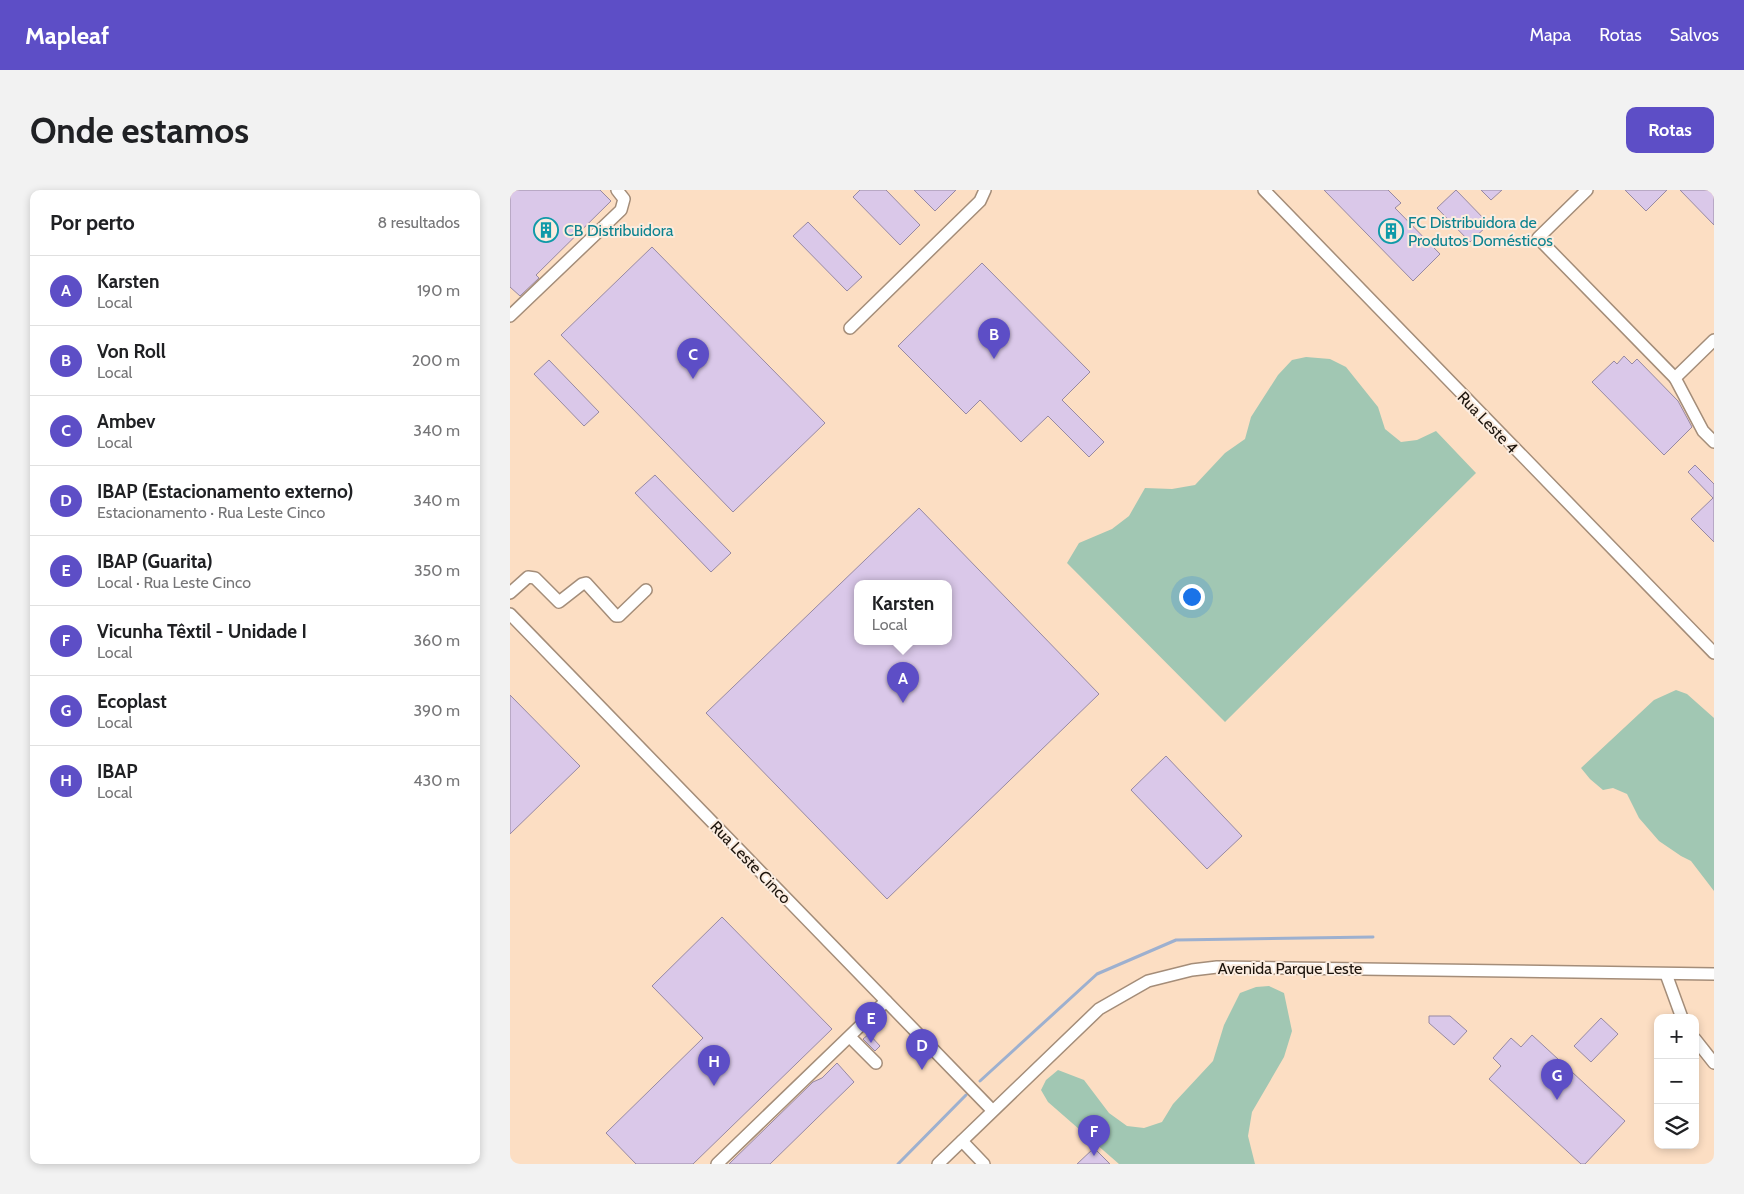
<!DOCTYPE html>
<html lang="pt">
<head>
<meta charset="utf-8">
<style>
	:root { --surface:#fff; --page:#f2f2f2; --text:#202124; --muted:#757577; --line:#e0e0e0; --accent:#5d4ec6 }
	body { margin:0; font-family:Cabin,sans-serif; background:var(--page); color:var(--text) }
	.controls { position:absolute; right:15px; bottom:15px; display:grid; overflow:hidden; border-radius:10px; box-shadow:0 2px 8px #0003 }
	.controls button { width:45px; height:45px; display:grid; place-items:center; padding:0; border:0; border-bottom:1px solid var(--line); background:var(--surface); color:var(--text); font:25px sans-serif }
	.you { position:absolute; left:681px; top:406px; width:18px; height:18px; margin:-12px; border:4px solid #fff; border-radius:50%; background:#1a73e8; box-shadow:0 0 0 8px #1a73e833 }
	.badge { display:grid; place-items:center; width:32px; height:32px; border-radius:50%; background:var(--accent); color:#fff; font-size:16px; font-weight:700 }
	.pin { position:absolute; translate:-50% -41px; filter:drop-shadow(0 1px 2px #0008) }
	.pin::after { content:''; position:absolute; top:26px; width:18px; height:15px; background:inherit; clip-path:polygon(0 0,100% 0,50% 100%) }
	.popup { position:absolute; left:344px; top:390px; width:98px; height:65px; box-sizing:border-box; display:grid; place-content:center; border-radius:10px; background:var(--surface); filter:drop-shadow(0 1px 4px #0005); font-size:16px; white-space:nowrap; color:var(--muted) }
	.popup b { font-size:19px; color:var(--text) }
	.popup::after { content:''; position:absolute; left:50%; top:100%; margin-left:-10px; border:10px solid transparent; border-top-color:var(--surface) }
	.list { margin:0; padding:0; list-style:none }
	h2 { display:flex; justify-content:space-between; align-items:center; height:65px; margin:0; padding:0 20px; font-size:21px }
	h2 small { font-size:16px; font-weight:400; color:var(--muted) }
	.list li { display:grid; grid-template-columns:32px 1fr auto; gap:15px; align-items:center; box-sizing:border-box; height:70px; padding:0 20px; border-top:1px solid var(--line) }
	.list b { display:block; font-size:19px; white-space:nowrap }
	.list p { margin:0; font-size:16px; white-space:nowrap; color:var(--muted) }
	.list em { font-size:16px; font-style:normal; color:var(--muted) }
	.icon { flex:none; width:28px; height:28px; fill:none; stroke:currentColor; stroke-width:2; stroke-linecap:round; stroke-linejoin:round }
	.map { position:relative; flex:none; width:1204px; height:974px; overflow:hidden; border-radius:10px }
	header { display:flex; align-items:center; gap:30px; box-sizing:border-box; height:70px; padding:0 25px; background:var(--accent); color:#fff }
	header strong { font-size:24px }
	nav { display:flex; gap:28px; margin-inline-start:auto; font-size:18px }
	.intro { display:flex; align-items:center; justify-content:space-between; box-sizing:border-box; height:120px; padding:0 30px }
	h1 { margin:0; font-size:35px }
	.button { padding:12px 22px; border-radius:10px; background:var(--accent); color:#fff; font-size:18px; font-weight:700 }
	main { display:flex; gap:30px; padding:0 30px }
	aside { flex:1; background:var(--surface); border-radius:10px; box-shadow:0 2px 8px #0003 }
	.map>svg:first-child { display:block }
	.built { fill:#fcdec3; fill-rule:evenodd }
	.green { fill:#a1c7b3 }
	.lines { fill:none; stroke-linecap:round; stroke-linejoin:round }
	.stream { stroke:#9db0cf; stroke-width:3 }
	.building { fill:#dac8e9; stroke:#9789a2; fill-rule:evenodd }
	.minor-casing { stroke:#a48d79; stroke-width:14 }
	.minor { stroke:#fff; stroke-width:11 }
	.labels { text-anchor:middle; stroke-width:4; stroke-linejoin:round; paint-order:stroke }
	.culture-label { font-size:16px; fill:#0d838f; stroke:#fbecdf; text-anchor:start }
	.street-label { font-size:16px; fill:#1d150d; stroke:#fbecdf }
</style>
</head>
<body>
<header>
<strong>Mapleaf</strong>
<nav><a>Mapa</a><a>Rotas</a><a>Salvos</a></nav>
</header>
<div class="intro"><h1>Onde estamos</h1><a class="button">Rotas</a></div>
<main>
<aside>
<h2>Por perto<small>8 resultados</small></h2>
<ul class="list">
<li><span class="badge">A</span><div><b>Karsten</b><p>Local</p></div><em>190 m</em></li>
<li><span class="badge">B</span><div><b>Von Roll</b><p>Local</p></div><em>200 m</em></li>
<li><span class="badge">C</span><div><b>Ambev</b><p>Local</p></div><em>340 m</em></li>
<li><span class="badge">D</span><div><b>IBAP (Estacionamento externo)</b><p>Estacionamento · Rua Leste Cinco</p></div><em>340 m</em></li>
<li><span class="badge">E</span><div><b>IBAP (Guarita)</b><p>Local · Rua Leste Cinco</p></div><em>350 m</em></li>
<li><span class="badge">F</span><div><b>Vicunha Têxtil - Unidade I</b><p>Local</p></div><em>360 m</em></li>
<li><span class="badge">G</span><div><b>Ecoplast</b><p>Local</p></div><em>390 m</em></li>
<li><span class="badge">H</span><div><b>IBAP</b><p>Local</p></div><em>430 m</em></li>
</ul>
</aside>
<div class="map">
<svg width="1204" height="974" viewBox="0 0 1204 974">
	<rect width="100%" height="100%" fill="#fbecdf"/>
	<path class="built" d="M0 0H1204V974H0ZM348 394H438V452H348ZM1148 828H1185V955H1148Z"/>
	<g class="green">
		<polygon points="796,167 820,169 836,177 868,217 875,239 891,252 907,250 926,241 966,283 715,532 557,373 569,353 602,339 619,326 635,298 662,299 685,295 715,263 735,249 741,227 768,185 782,170"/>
		<polygon points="1166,500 1177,504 1204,528 1204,701 1181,671 1171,666 1149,651 1129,628 1117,604 1103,598 1093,600 1080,589 1071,578 1144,510"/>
		<polygon points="759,796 774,803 782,841 774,867 742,922 738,946 745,974 609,974 538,912 531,900 536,890 548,880 574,890 599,923 617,936 634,938 652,932 663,914 703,871 714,835 730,803 746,797"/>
	</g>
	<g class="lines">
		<g class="stream">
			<polyline points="470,891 587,784 666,750 863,747"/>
			<polyline points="388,974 456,905"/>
		</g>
	</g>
	<g class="building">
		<polygon points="0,0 90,0 101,11 26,85 29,88 10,106 0,97"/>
		<polygon points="350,0 376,0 410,35 390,55 343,7"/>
		<polygon points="404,0 446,0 425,21"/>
		<polygon points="814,0 878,0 891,13 885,18 930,64 903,91"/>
		<polygon points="946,0 979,34 960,52 927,18"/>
		<polygon points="971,0 992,0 981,10"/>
		<polygon points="1115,0 1157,0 1136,21"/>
		<polygon points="1170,0 1204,0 1204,35"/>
		<polygon points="298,32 352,87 337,101 283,46"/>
		<polygon points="142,57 315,233 223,322 51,145"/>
		<polygon points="472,73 580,182 552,210 594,252 579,267 538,226 511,252 470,210 456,224 388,156"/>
		<polygon points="1114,166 1122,174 1127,169 1168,211 1182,237 1154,265 1082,192 1104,171 1107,174"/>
		<polygon points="39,170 89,222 74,236 24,184"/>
		<polygon points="1185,275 1204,294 1204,352 1181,329 1203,308 1178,282"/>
		<polygon points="145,285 221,363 201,382 125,303"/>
		<path d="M409 318 589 504 377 709 196 523ZM348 394H438V452H348Z"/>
		<polygon points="0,505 70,576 0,644"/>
		<polygon points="656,566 732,646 697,679 621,600"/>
		<polygon points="212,727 322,839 183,974 126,974 96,943 193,848 142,796"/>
		<polygon points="919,826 940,826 957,841 944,855 919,833"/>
		<polygon points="1091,828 1108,844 1081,872 1064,856"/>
		<polygon points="359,844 370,856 365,861 353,849"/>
		<polygon points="1022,845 1115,931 1075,974 1071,974 979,889 991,876 983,868 1001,848 1011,857"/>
		<polygon points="327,873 344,892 260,974 219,974 303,892 312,888"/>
		<polygon points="584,958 600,974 567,974"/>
	</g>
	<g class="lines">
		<defs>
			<g id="minor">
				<polyline points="754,0 1204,463"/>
				<polyline points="1077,0 1028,48 1165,188"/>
				<polyline points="0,126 111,20 114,9 107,0"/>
				<polyline points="340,138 470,11 475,0"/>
				<polyline points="1204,150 1165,188 1193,241 1204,252"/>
				<polyline points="0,403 18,387 25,388 49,412 72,394 76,393 106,426 109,426 136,400"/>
				<polyline points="0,424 482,920"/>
				<polyline points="1156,784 1172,828"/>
				<polyline points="340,847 366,873"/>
				<polyline points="1185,849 1204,873"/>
				<polyline points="452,951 474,974"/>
				<polyline points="207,974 376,811"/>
				<polyline points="428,974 589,819 638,791 682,780 707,777 1204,784"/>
			</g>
		</defs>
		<use href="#minor" class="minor-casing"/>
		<use href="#minor" class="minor"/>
	</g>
	<defs>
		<symbol id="building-ring" viewBox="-11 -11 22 22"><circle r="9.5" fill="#fbecdf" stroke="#0f9aa8" stroke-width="1.5"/><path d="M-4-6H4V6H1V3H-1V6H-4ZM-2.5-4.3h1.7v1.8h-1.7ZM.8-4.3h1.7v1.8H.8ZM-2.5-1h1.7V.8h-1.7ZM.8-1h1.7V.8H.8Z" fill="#0f9aa8"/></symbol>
	</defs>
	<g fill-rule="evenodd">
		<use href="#building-ring" x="22" y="26" width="28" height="28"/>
		<use href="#building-ring" x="867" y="27" width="28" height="28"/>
	</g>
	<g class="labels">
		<g class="culture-label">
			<text x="898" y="38">FC Distribuidora de<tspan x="898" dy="18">Produtos Domésticos</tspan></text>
			<text x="54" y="46">CB Distribuidora</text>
		</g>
		<g class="street-label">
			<text transform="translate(978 232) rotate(46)" y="6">Rua Leste 4</text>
			<text transform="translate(241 672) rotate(46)" y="6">Rua Leste Cinco</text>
			<text x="780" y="784">Avenida Parque Leste</text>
		</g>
	</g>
</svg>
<div class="controls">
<button>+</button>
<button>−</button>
<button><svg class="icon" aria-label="layers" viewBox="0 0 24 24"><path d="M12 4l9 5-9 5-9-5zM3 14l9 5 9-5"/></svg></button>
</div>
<div class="you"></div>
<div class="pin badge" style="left:393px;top:513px">A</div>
<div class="popup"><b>Karsten</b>Local</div>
<div class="pin badge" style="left:484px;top:169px">B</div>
<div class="pin badge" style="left:183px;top:189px">C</div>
<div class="pin badge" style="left:412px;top:880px">D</div>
<div class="pin badge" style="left:361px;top:853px">E</div>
<div class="pin badge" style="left:584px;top:966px">F</div>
<div class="pin badge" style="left:1047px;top:910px">G</div>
<div class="pin badge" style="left:204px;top:896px">H</div>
</div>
</main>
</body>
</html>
